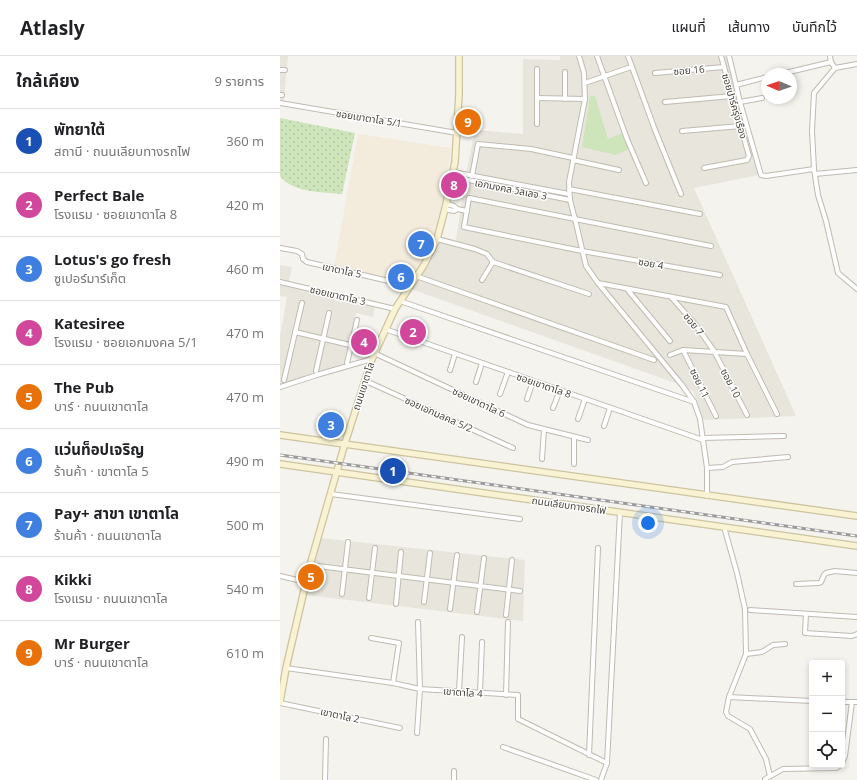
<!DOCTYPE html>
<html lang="th">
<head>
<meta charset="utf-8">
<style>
	:root { --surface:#fff; --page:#f2f2f2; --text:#202124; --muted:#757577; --line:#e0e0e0; --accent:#1a73e8 }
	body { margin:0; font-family:"Open Sans","Noto Sans Thai",sans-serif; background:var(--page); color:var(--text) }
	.controls { position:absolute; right:12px; bottom:12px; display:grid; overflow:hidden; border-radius:4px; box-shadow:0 2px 6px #0003 }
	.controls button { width:36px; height:36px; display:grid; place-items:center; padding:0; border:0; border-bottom:1px solid var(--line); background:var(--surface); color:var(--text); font:20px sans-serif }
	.compass { position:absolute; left:481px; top:12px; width:36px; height:36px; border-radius:50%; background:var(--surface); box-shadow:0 2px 6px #0003; rotate:272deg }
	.you { position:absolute; left:368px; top:467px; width:14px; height:14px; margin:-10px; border:3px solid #fff; border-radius:50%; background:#1a73e8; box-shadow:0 0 0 6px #1a73e833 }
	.badge { display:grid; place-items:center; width:26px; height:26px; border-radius:50%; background:var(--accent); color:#fff; font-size:13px; font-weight:700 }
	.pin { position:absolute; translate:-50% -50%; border:2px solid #fff; box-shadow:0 1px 4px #0006 }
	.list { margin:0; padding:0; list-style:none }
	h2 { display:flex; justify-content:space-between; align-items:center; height:52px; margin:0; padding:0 16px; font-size:17px }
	h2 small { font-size:13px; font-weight:400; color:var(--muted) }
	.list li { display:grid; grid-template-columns:26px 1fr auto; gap:12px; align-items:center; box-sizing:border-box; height:64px; padding:0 16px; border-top:1px solid var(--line) }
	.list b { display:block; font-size:15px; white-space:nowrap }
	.list p { margin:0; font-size:13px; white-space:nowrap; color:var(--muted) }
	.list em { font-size:13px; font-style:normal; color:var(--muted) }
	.icon { flex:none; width:22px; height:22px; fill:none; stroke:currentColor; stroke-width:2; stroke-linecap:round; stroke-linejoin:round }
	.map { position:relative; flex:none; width:577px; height:724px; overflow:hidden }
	header { display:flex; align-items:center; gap:24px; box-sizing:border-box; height:56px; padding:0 20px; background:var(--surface); border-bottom:1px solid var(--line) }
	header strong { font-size:19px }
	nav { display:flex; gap:22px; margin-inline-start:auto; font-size:14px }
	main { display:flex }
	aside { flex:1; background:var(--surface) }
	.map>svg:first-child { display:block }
	.residential { fill:#e8e5dc }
	.commercial { fill:#f3ebdc }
	.grass { fill:url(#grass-dots) }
	.park { fill:#cee4bb }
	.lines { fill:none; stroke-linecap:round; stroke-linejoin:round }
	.street-casing { stroke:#bfbbb1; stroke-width:6 }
	.secondary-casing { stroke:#ccc4a0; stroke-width:8 }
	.street { stroke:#fff; stroke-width:4 }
	.secondary { stroke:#f9f3d3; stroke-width:5.5 }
	.rail-casing { stroke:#9a9a9a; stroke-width:3 }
	.rail { stroke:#fff; stroke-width:1.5; stroke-dasharray:4.5; stroke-linecap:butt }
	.labels { text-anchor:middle; stroke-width:3; stroke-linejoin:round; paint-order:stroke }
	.street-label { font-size:10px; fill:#49453b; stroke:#fff }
</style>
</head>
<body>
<header>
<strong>Atlasly</strong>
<nav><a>แผนที่</a><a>เส้นทาง</a><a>บันทึกไว้</a></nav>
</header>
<main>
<aside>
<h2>ใกล้เคียง<small>9 รายการ</small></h2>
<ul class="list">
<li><span class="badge" style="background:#1a4fb4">1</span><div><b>พัทยาใต้</b><p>สถานี · ถนนเลียบทางรถไฟ</p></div><em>360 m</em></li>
<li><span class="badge" style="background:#d1479c">2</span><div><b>Perfect Bale</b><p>โรงแรม · ซอยเขาตาโล 8</p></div><em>420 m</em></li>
<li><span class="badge" style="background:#3f7fe0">3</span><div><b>Lotus's go fresh</b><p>ซูเปอร์มาร์เก็ต</p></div><em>460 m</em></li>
<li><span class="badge" style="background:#d1479c">4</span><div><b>Katesiree</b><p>โรงแรม · ซอยเอกมงคล 5/1</p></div><em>470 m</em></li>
<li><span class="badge" style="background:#e8710a">5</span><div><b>The Pub</b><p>บาร์ · ถนนเขาตาโล</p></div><em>470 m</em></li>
<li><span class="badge" style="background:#3f7fe0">6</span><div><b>แว่นท็อปเจริญ</b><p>ร้านค้า · เขาตาโล 5</p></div><em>490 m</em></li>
<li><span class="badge" style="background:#3f7fe0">7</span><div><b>Pay+ สาขา เขาตาโล</b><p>ร้านค้า · ถนนเขาตาโล</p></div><em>500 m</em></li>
<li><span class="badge" style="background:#d1479c">8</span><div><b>Kikki</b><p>โรงแรม · ถนนเขาตาโล</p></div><em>540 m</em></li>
<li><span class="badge" style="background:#e8710a">9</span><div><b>Mr Burger</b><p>บาร์ · ถนนเขาตาโล</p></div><em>610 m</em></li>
</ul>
</aside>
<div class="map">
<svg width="577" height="724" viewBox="0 0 577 724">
	<defs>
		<pattern id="grass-dots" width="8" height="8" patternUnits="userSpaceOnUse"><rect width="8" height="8" fill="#cee4bb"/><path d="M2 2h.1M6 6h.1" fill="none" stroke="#b2c5a2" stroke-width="1.8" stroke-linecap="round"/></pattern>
	</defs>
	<rect width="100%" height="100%" fill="#f5f3ed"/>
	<g class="residential">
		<polygon points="0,0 8,0 4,44 0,44"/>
		<polygon points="280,0 446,0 479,119 414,132 516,360 424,364 413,335 398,328 131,233 148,210 162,181 176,184 186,118 195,74 243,78 243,3 280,4"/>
		<polygon points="0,209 12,211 9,226 96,245 93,261 76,257 63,310 0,328 0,280 7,241 0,240"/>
		<polygon points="41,482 245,504 243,565 26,539"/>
	</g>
	<polygon class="commercial" points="78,78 171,92 170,102 162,151 153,181 142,204 128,227 54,211"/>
	<path class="grass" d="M0 62 75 77 62 138C42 136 13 137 0 120Z"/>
	<polygon class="park" points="310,40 315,40 328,83 343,77 349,93 335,99 302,91"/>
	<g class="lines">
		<defs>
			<g id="street">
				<polyline points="299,0 304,17 305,43 289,126 290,144 295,163 306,210 318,227 402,329 414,346 420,363 427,412 427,440"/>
				<polyline points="317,0 347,83 366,127"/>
				<polyline points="348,0 375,74 401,138"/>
				<polyline points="449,0 456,29"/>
				<polyline points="550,0 551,6 555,12"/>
				<polyline points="555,12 534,37 532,75 534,113 538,139 546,165 558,217 577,233"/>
				<polyline points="555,12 577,8"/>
				<polyline points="257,13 257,68"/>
				<polyline points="0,14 5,14"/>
				<polyline points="285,16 285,43"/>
				<polyline points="375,17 444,11"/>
				<polyline points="501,18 551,6"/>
				<polyline points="305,27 351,11"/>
				<polyline points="0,39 2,39"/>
				<polyline points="257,42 305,43"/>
				<polyline points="482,42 460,46 481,119 486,120 534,113"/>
				<polyline points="385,46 452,40"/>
				<polyline points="460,46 456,29 487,21"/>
				<polyline points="0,47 177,77"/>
				<polyline points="402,75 461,70"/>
				<polyline points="293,104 339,114"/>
				<polyline points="424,112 467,104 469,100 441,0"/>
				<polyline points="173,116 289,138"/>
				<polyline points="535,118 577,114"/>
				<polyline points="192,120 198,88 251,93 293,102"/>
				<polyline points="173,121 290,144"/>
				<polyline points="289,133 420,158"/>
				<polyline points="166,148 174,150 177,153"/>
				<polyline points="165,153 174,155 177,153 187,155"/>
				<polyline points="157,183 195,193 207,198 213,206 309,238"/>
				<polyline points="431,190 189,142 184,171 302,195 440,219"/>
				<polyline points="0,192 17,195 22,198 23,203 27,206 130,230"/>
				<polyline points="136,220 374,304"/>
				<polyline points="202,224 213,206"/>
				<polyline points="0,226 115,253"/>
				<polyline points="318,227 446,251 467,298 497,358"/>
				<polyline points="347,233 390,285"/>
				<polyline points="391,241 415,268 434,295 467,359"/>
				<polyline points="120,245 414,346"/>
				<polyline points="105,273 423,384"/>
				<polyline points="15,276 95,295"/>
				<polyline points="403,294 436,360"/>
				<polyline points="94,297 248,369 308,384"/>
				<polyline points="390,299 403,294 467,298"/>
				<polyline points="67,307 77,264"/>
				<polyline points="170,314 175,298"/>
				<polyline points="36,315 49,257"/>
				<polyline points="4,324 22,247"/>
				<polyline points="86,325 233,392"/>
				<polyline points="196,326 202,307"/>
				<polyline points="0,331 40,318 92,303"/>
				<polyline points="220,338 228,316"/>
				<polyline points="247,343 253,325"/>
				<polyline points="273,352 280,334"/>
				<polyline points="298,363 305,343"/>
				<polyline points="324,370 330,352"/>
				<polyline points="422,382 504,380"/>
				<polyline points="262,403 264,374"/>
				<polyline points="294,408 294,381"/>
				<polyline points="427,412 443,411 452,406 508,401"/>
				<polyline points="51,438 240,463"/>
				<polyline points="444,471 457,517 465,553 466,598 449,641"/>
				<polyline points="30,509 240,535"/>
				<polyline points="0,520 26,526"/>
				<polyline points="516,528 539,527 541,526 544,519 546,517 555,515 577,517"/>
				<polyline points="62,538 68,486"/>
				<polyline points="89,542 95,492"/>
				<polyline points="144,546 150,497"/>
				<polyline points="116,548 121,496"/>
				<polyline points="170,553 177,499"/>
				<polyline points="470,554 577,561"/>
				<polyline points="197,556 204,502"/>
				<polyline points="526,558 525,577 572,580 577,578"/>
				<polyline points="226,559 232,504"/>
				<polyline points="91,582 119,587 113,627"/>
				<polyline points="466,598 482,596 493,589 505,588"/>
				<polyline points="6,612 113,627 140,633 238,639 238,663 327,707"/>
				<polyline points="179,635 182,581"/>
				<polyline points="200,637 202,586"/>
				<polyline points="226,639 228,566"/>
				<polyline points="562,646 577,646"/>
				<polyline points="0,647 120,672"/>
				<polyline points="137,677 140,633 138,566"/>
				<polyline points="223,691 316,724"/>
				<polyline points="309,699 318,492"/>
				<polyline points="562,707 565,700 572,646"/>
				<polyline points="174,715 174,724"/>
				<polyline points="490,720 486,703 470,673 448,660 446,656 449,641 532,645"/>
				<polyline points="485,723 503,713 556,712 561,709"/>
				<polyline points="45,724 46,683"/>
				<polyline points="321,724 327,707 340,456"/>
			</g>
			<g id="secondary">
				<polyline points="0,379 577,460"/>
				<polyline points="0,408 577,490"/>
				<polyline points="0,646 6,612 30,509 65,387 92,303 115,253 144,209 157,183 165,153 175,106 179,38 179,0"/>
			</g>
		</defs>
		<use href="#street" class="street-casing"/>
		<use href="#secondary" class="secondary-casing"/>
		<use href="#street" class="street"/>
		<use href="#secondary" class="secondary"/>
		<defs>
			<polyline id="rail" points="0,399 577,480"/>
		</defs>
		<use href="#rail" class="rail-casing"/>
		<use href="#rail" class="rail"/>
	</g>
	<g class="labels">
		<g class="street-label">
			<text transform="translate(409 14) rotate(-5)" y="4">ซอย 16</text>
			<text transform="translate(455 50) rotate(74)" y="4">ซอยปาร์ครุ่งเรือง</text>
			<text transform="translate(89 62) rotate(9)" y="4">ซอยเขาตาโล 5/1</text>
			<text transform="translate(231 133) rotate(11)" y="4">เอกมงคล วิลเลจ 3</text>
			<text transform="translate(371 207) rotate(10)" y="4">ซอย 4</text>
			<text transform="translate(62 214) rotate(12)" y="4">เขาตาโล 5</text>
			<text transform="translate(58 239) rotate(13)" y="4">ซอยเขาตาโล 3</text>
			<text transform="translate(414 268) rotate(51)" y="4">ซอย 7</text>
			<text transform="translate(420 327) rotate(64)" y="4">ซอย 11</text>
			<text transform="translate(451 327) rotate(62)" y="4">ซอย 10</text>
			<text transform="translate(264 329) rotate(19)" y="4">ซอยเขาตาโล 8</text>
			<text transform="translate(83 330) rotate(-72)" y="4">ถนนเขาตาโล</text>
			<text transform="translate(199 346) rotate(25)" y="4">ซอยเขาตาโล 6</text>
			<text transform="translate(159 358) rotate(24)" y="4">ซอยเอกมลคล 5/2</text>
			<text transform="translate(289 449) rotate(8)" y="4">ถนนเลียบทางรถไฟ</text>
			<text transform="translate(183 636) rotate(4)" y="4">เขาตาโล 4</text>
			<text transform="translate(60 659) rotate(12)" y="4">เขาตาโล 2</text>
		</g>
	</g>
</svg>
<div class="controls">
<button>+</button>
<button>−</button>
<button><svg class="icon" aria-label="locate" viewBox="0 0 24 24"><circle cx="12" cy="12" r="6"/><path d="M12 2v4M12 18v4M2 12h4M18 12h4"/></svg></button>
</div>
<svg class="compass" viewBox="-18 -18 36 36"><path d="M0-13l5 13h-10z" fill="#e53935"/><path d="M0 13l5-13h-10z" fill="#757577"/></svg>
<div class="you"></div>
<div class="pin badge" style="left:113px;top:415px;background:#1a4fb4">1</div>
<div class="pin badge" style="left:133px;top:276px;background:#d1479c">2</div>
<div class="pin badge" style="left:51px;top:369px;background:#3f7fe0">3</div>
<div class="pin badge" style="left:84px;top:286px;background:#d1479c">4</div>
<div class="pin badge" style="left:31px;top:521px;background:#e8710a">5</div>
<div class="pin badge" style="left:121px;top:221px;background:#3f7fe0">6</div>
<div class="pin badge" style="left:141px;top:188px;background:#3f7fe0">7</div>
<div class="pin badge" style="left:174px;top:129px;background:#d1479c">8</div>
<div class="pin badge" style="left:188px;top:66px;background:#e8710a">9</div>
</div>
</main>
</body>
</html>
